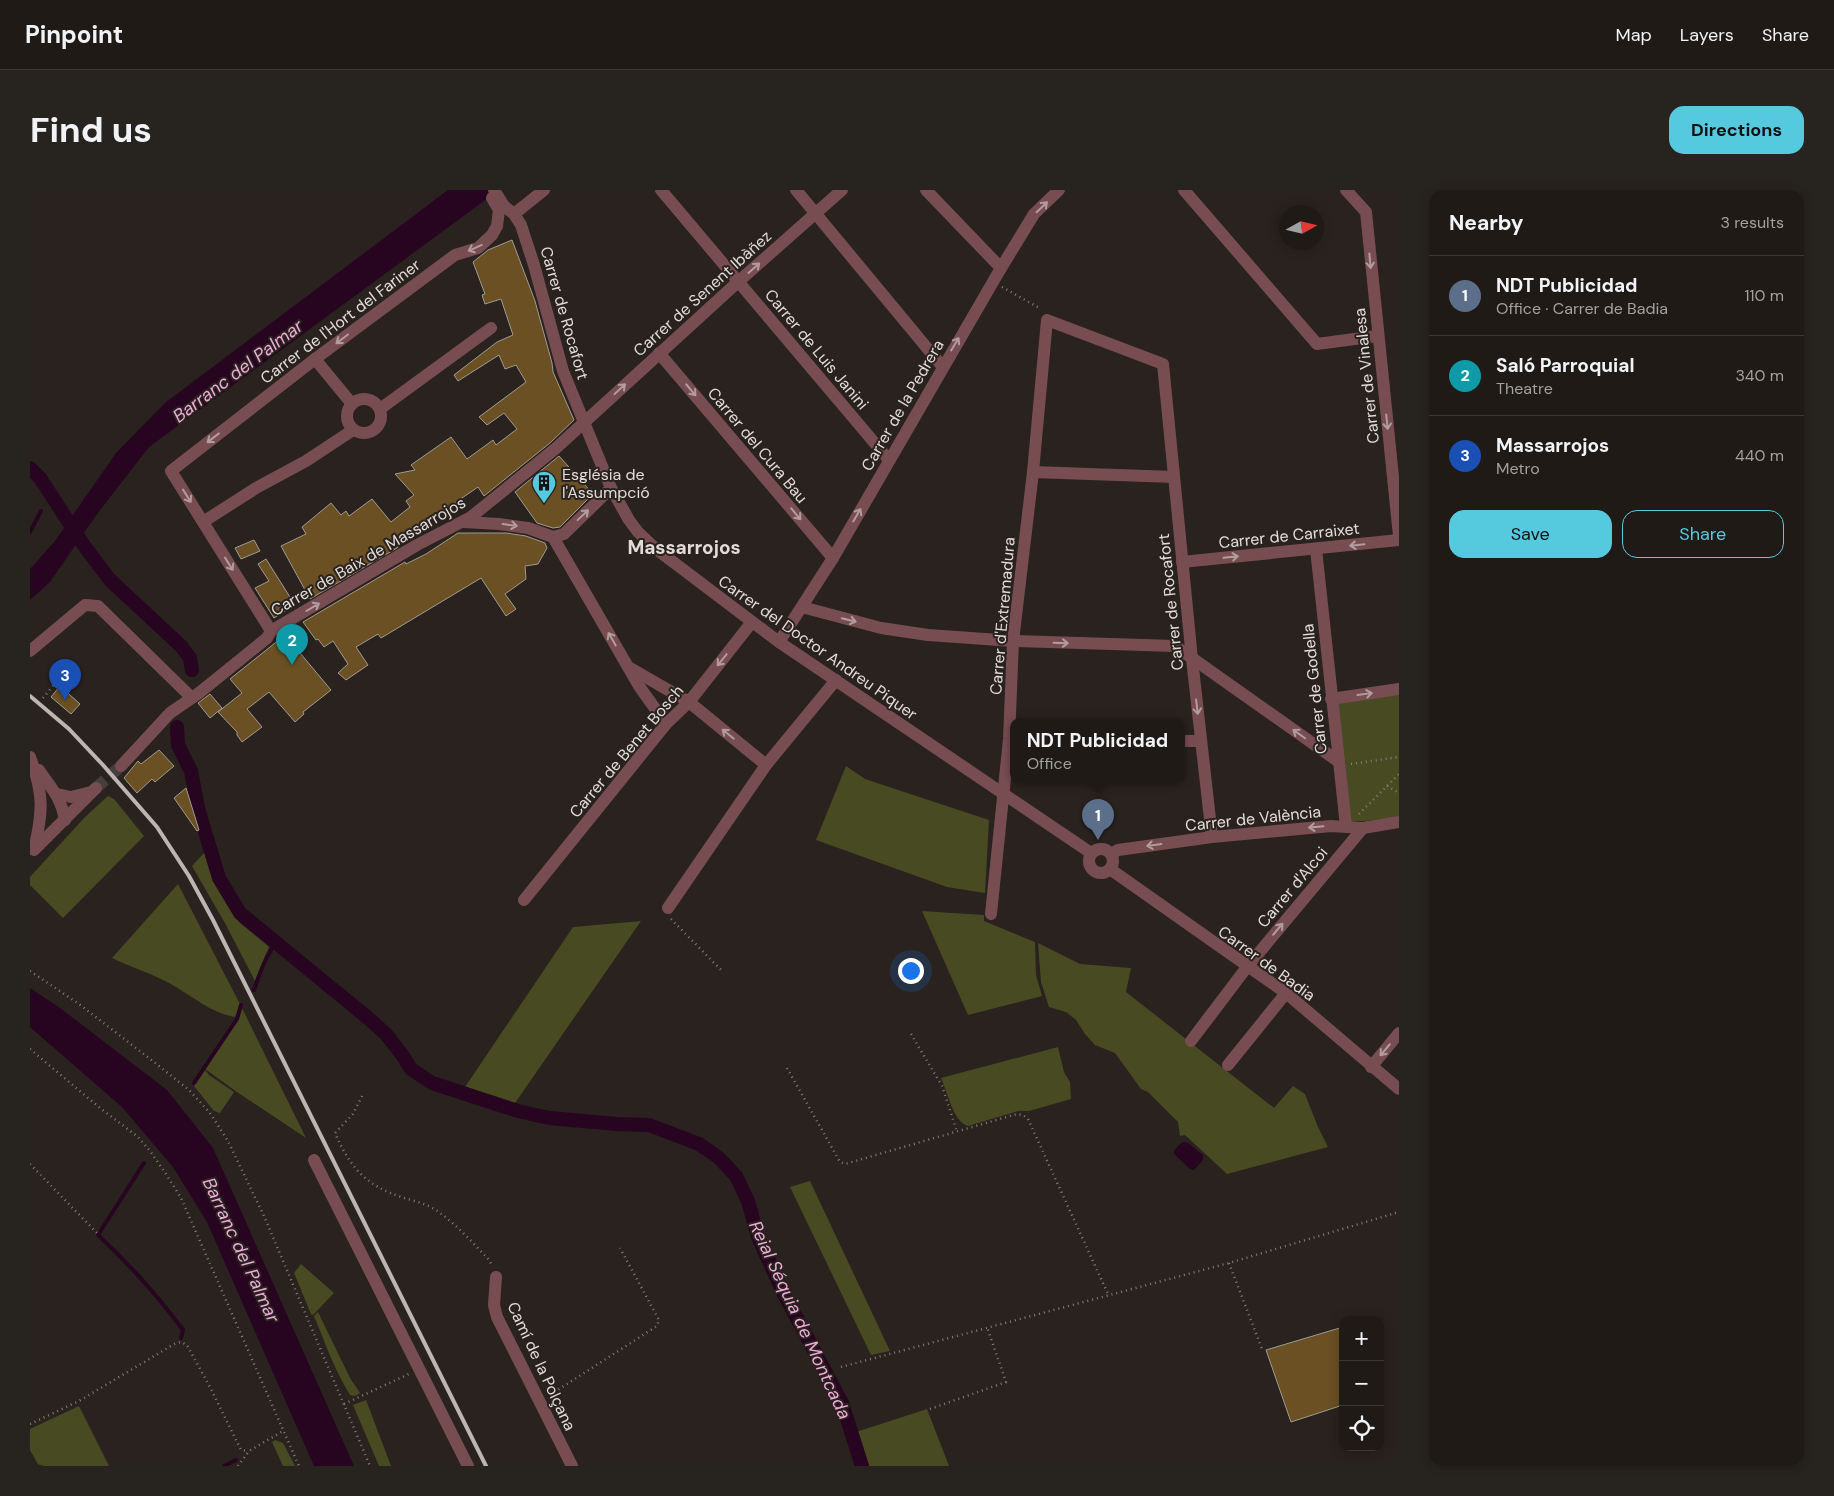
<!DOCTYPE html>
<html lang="en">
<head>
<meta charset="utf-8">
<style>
	:root { --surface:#1f1a16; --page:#27231f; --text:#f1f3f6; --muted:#a1a1a1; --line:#3c3835; --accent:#55cadf }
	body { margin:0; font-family:"DM Sans",sans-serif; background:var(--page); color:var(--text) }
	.controls { position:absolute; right:15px; bottom:15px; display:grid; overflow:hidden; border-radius:10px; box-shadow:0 2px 12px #0003 }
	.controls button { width:45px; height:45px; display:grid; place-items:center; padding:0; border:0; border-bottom:1px solid var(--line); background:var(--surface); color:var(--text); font:25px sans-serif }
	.compass { position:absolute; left:1249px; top:15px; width:45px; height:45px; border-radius:50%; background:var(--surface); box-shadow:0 2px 12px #0003; rotate:82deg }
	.you { position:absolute; left:880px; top:780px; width:18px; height:18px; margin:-12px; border:4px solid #fff; border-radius:50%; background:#1a73e8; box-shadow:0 0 0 8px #1a73e833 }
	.badge { display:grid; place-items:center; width:32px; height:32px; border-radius:50%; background:var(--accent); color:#fff; font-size:16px; font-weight:700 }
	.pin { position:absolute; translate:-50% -41px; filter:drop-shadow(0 1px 2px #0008) }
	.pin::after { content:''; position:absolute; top:26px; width:18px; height:15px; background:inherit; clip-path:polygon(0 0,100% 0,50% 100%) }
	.popup { position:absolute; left:980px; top:528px; width:175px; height:65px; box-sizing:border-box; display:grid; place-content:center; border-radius:10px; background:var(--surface); filter:drop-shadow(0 1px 4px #0005); font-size:16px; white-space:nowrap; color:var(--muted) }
	.popup b { font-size:19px; color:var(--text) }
	.popup::after { content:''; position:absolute; left:50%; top:100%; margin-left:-10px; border:10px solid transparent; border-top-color:var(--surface) }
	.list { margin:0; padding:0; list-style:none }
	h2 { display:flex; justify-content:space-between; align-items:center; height:65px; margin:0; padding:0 20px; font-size:21px }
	h2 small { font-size:16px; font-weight:400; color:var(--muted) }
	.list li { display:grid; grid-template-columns:32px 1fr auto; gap:15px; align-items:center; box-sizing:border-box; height:80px; padding:0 20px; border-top:1px solid var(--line) }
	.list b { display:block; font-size:19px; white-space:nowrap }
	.list p { margin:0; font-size:16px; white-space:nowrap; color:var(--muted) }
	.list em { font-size:16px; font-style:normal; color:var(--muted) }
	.actions { display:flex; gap:10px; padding:15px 20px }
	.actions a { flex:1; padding:11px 0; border:1px solid var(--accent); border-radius:15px; text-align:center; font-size:18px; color:var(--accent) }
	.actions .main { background:var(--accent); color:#111 }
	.icon { flex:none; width:28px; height:28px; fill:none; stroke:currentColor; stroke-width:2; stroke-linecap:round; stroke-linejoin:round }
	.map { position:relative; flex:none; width:1369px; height:1276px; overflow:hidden; border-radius:15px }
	header { display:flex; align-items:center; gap:30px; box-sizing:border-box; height:70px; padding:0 25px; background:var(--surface); border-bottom:1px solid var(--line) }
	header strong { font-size:24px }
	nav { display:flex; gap:28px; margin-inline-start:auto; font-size:18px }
	.intro { display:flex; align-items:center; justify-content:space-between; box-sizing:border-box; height:120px; padding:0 30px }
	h1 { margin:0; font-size:35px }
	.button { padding:12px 22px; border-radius:15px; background:var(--accent); color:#111; font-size:18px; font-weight:700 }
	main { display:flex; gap:30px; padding:0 30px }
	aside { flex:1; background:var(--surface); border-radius:15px; box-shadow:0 2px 12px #0003 }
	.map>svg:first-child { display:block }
	.green { fill:#484a21 }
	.water { fill:#27041f }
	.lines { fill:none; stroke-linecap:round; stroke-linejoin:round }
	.stream { stroke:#27041f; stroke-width:4 }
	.canal { stroke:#27041f; stroke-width:14 }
	.building { fill:#6a5023; stroke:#a09b93 }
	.minor-tunnel { stroke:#453e3a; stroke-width:12; stroke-dasharray:12 6; stroke-linecap:butt }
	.path { stroke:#847e7b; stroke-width:2.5; stroke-dasharray:1 4; stroke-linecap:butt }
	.minor { stroke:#784d52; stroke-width:12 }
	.rail { stroke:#bbb6b3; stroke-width:4 }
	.oneway { stroke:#b29c9d }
	.labels { text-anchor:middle; stroke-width:4; stroke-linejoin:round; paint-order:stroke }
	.street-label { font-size:16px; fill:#e1dcda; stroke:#29221e }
	.poi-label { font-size:16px; fill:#e1dcda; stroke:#29221e; text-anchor:start }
	.water-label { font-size:18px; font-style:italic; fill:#f0abdb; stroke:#29221e }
	.quarter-label { font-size:19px; font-weight:bold; fill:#e1dcda; stroke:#29221e }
</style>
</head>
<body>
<header>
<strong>Pinpoint</strong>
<nav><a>Map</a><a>Layers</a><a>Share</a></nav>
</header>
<div class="intro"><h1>Find us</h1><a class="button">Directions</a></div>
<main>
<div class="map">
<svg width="1369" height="1276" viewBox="0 0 1369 1276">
	<rect width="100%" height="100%" fill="#29221e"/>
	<g class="green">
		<polygon points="1369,503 1369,627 1335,631 1320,631 1305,511"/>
		<polygon points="816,576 835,589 959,630 955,703 917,697 786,650"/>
		<polygon points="78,606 84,609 114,646 33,728 0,695 0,687 55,627"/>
		<polygon points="175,662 186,694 209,732 239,757 225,791 196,735 162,676"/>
		<path d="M148 694 210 814 205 827C180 823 160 804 139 793 121 783 100 777 82 768Z"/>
		<polygon points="892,721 954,725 954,731 1005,752 1006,785 1012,806 938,825"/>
		<polygon points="611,731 483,916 433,900 543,737"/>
		<polygon points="1008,753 1050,774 1101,778 1096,802 1244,918 1263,896 1275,904 1288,937 1298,957 1197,984 1155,945 1150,946 1148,932 1118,902 1111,899 1085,863 1065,855 1055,844 1046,830 1036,822 1019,817 1011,792"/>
		<polygon points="212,818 276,948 207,902 175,879 208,829"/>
		<path d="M1028 857 1034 882 1040 892 1041 909 999 921H988L938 936C924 933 917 901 911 888Z"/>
		<polygon points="175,880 179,885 204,902 190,923 184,921 164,896"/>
		<polygon points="780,991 860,1161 841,1165 760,997"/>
		<polygon points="271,1074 304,1103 283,1125 281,1124 264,1083"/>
		<path d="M288 1122 320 1188 330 1203 325 1206 320 1205C305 1181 295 1153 284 1126Z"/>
		<polygon points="336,1210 361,1276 349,1276 323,1215"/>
		<polygon points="49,1216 79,1276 9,1276 0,1260 0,1239"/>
		<polygon points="897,1219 919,1276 838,1276 826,1242"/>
		<polygon points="245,1250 253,1253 265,1276 253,1276 242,1252"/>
	</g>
	<g class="water">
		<polygon points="418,0 469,0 119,257 67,324 20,392 0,410 0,379 25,351 86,263 135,213"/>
		<polygon points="0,798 30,818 137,900 183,958 324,1276 284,1276 177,1032 143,977 92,917 0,837"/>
		<path d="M1154 952 1158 953 1173 965V970L1164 980 1160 979 1144 964C1144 959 1149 954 1154 952Z"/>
	</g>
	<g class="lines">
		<g class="stream">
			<polyline points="0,342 11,321"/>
			<path d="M224 800C230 783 235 767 246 753"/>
			<polyline points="164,893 207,829 211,815"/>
			<path d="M114 973 68 1045C99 1074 128 1106 153 1140L151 1148"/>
			<polyline points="194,1276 206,1270"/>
		</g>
		<g class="canal">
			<polyline points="0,278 10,288 55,357 80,390 151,456 160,468 162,480"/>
			<polyline points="147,537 148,555 161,581 169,622 189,688 210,723 338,828 356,844 373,866 381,879 402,893 488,921 519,928 587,934 619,935 669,954 688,967 706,986 718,1011 728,1047 754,1104 812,1213 832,1276"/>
		</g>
	</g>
	<g class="building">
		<polygon points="482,50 505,111 522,173 523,182 544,230 520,253 454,306 448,297 400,330 367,358 280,409 251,356 276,344 272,337 301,313 311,325 316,321 319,326 342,309 361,332 380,317 376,311 384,305 365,284 385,280 381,275 421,247 437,269 463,250 466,255 487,239 474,223 457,235 449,227 496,192 486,175 475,179 469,165 428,191 424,185 467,152 483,145 471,109 455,114 452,105 455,104 443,72 458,60"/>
		<polygon points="529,266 563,304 530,337 523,338 507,333 485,302"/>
		<polygon points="428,343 476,343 496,346 515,353 517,358 508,374 495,376 496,389 475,404 486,419 476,426 451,388 351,448 348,444 326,457 338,475 316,490 308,483 318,474 303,451 294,457 288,449 286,450 273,432 375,372 376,374 396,364"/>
		<polygon points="224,350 230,361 211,369 205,358"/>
		<polygon points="236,369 265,415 244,428 225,398 239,391 228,374"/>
		<polygon points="255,445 301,500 273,522 274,524 265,532 239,502 217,519 232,537 212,552 207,545 207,542 188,522 212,503 200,489"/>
		<polygon points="30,496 50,514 41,524 21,507"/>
		<polygon points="180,504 192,518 180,528 168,513"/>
		<polygon points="129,560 144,576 125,592 122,589 107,603 94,588 108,571 111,574"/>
		<polygon points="156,598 169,640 167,641 144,608"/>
		<polygon points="1313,1137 1313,1215 1261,1232 1236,1160"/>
	</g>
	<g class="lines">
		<polyline class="minor-tunnel" points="66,598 91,576"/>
		<g class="path">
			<polyline points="972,97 1011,119"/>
			<polyline points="13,508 40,475"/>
			<polyline points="1321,574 1369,567"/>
			<polyline points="1357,596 1369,603"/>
			<polyline points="1329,624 1369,584"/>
			<polyline points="641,729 691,780"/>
			<polyline points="0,781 49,814 124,872 159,900 180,923 198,951 234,1026 340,1276"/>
			<polyline points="881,844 912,896 927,942"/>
			<polyline points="0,859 70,918 108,947 120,961 136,984 151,1008 269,1276"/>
			<polyline points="757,878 810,972 815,974 987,924 993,925 998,929 1078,1104"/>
			<path d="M332 906 323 924 305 943C320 977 335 995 371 1007 384 1011 399 1014 410 1023 428 1036 444 1054 460 1071L462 1077"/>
			<polyline points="0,974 67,1043"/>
			<polyline points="1199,1073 1232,1159"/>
			<polyline points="811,1177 1199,1073 1369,1022"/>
			<polyline points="520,1205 627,1136 629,1130 590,1058"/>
			<polyline points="314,1214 379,1184"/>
			<polyline points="900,1219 976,1192 957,1137"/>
			<polyline points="0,1234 49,1211 146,1153 151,1152 157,1155 181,1199 211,1260 219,1261"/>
			<polyline points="208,1276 219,1261 253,1241"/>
		</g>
		<g class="minor">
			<polyline points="464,0 474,16 484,24 491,35 504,75 533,181 581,298 599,330 608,342 626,359 749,452 1061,663"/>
			<polyline points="631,0 859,270"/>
			<polyline points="766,0 912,176"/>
			<polyline points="896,0 971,78"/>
			<polyline points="1154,0 1287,154 1347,146"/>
			<polyline points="1316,0 1336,22 1369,346"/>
			<polyline points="484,24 514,0"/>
			<polyline points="629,163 803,368"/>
			<polyline points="285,169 322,214"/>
			<circle cx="334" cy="226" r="17"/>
			<polyline points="350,219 461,138"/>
			<polyline points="1003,282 1144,287"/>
			<polyline points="173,332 226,298 276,271 323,240"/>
			<polyline points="434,332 469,334 498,338 523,347 609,496 636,534"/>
			<polyline points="523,347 534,344 581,298"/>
			<polyline points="1286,359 1316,636"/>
			<polyline points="1152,372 1369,350"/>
			<polyline points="772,417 851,438 898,445 983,451 1145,456 1309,572"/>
			<polyline points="241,441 141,281 285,169 425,65 448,58 462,45 467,36 469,20 462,8"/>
			<polyline points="749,452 803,368 971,78 1004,24 1029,0"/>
			<polyline points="0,461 55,415 68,416 162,508"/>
			<polyline points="600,478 659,512 736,575"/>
			<polyline points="1301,509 1369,499"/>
			<polyline points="1152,551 1171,551"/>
			<path d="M0 567C14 605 13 621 4 660"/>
			<polyline points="91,576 140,523 169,503 237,448 241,441 387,355 441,327 525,259 709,91 812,0"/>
			<path d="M9 580C21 598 31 607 35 630"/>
			<polyline points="27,604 41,607 61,602"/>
			<circle cx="1071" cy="671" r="12"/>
			<polyline points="5,659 66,598"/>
			<polyline points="1081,664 1088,660 1182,647 1301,636 1333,638 1369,632"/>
			<polyline points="1080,679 1256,803 1369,899"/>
			<polyline points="494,710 636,534 659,512 722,432"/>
			<polyline points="638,718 736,575 806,490"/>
			<polyline points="961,724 979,549 983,451 1003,282 1017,130 1133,174 1162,469 1182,647"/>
			<polyline points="1161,851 1217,777 1333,638"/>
			<polyline points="1198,875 1256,803"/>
			<polyline points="1341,877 1369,843"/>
			<polyline points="284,970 438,1276"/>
			<polyline points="466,1087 464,1115 467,1127 542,1276"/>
		</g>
		<polyline class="rail" points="0,506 39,539 73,575 127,637 159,686 183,730 456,1276"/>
	</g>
	<defs><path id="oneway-shaft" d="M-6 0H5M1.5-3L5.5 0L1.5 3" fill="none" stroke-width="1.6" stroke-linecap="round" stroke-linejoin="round" transform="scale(1.25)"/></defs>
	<g class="oneway">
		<use href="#oneway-shaft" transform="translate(1012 17) rotate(-44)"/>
		<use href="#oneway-shaft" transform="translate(445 58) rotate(156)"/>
		<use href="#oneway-shaft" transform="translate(1340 71) rotate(85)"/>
		<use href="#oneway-shaft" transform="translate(724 78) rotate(-41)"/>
		<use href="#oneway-shaft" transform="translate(312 149) rotate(143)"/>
		<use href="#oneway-shaft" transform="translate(925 154) rotate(-59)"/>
		<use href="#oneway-shaft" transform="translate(590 199) rotate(-43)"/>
		<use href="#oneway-shaft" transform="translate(661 200) rotate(50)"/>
		<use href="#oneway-shaft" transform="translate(1357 232) rotate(84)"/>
		<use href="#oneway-shaft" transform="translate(183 248) rotate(142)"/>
		<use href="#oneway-shaft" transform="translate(157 306) rotate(58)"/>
		<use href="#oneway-shaft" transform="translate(766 324) rotate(50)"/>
		<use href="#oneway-shaft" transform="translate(553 325) rotate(-43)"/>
		<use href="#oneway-shaft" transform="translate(827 325) rotate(-60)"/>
		<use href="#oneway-shaft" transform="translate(480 335) rotate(8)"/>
		<use href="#oneway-shaft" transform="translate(1327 355) rotate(174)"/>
		<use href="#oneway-shaft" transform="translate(1201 367) rotate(-6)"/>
		<use href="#oneway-shaft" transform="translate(199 374) rotate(58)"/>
		<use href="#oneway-shaft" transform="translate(283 417) rotate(-31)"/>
		<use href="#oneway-shaft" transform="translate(819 430) rotate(14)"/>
		<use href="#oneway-shaft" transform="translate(582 449) rotate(-120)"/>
		<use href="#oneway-shaft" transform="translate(1031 453) rotate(2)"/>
		<use href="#oneway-shaft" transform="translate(692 470) rotate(129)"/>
		<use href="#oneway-shaft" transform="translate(1335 504) rotate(-8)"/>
		<use href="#oneway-shaft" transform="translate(1167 517) rotate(83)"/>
		<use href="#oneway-shaft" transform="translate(698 544) rotate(-141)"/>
		<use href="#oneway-shaft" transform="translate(1269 544) rotate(-145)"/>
		<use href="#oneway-shaft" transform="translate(1286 637) rotate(175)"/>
		<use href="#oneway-shaft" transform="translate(1124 655) rotate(172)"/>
		<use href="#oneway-shaft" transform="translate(1248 739) rotate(-50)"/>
		<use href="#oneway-shaft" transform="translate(1355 860) rotate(130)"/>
	</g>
	<defs>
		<symbol id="building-pin" viewBox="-11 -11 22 30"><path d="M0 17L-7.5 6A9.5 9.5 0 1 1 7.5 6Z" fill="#55cadf" stroke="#29221e"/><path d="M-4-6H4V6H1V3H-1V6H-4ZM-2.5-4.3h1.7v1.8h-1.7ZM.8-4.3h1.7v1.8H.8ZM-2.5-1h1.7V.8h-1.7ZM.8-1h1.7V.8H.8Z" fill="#111"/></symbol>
	</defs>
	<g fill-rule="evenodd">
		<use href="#building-pin" x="500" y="279" width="28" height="38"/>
	</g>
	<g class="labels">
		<g class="street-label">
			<text transform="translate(672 103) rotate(-42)" y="6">Carrer de Senent Ibàñez</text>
			<text transform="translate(535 123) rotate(74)" y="6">Carrer de Rocafort</text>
			<text transform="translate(310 131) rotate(-37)" y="6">Carrer de l'Hort del Fariner</text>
			<text transform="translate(787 159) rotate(50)" y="6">Carrer de Luis Janini</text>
			<text transform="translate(1336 186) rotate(-96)" y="6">Carrer de Vinalesa</text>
			<text transform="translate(872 215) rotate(-60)" y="6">Carrer de la Pedrera</text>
			<text transform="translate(728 255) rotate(50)" y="6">Carrer del Cura Bau</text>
			<text transform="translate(1259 345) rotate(-6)" y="6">Carrer de Carraixet</text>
			<text transform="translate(338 366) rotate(-30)" y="6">Carrer de Baix de Massarrojos</text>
			<text transform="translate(1140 412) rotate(-96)" y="6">Carrer de Rocafort</text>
			<text transform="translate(972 426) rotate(-85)" y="6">Carrer d'Extremadura</text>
			<text transform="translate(788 457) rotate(35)" y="6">Carrer del Doctor Andreu Piquer</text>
			<text transform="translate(1284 499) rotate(-96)" y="6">Carrer de Godella</text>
			<text transform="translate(596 561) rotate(-50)" y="6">Carrer de Benet Bosch</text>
			<text transform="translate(1223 628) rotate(-6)" y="6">Carrer de València</text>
			<text transform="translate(1262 697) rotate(-50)" y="6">Carrer d'Alcoi</text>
			<text transform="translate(1237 773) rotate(36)" y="6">Carrer de Badia</text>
			<text transform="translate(512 1176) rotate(65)" y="6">Camí de la Polçana</text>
		</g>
		<g class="poi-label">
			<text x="532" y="290">Església de<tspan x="532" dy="18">l'Assumpció</tspan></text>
		</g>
		<g class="water-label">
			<text transform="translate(208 181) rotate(-37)" y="6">Barranc del Palmar</text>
			<text transform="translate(211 1060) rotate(65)" y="6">Barranc del Palmar</text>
			<text transform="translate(770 1130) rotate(65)" y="6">Reial Séquia de Montcada</text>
		</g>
		<g class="quarter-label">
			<text x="654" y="364">Massarrojos</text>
		</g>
	</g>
</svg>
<div class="controls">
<button>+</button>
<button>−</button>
<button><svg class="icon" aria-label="locate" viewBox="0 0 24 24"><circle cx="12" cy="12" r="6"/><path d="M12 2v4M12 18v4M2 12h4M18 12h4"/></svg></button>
</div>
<svg class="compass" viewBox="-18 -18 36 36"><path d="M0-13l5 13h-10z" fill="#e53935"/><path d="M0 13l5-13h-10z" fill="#a1a1a1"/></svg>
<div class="you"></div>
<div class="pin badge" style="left:1068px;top:650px;background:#5c6f8a">1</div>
<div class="popup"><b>NDT Publicidad</b>Office</div>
<div class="pin badge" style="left:262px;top:475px;background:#0f9aa8">2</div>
<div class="pin badge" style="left:35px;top:510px;background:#1a4fb4">3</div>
</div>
<aside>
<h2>Nearby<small>3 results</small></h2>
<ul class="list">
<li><span class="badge" style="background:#5c6f8a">1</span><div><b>NDT Publicidad</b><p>Office · Carrer de Badia</p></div><em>110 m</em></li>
<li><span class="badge" style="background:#0f9aa8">2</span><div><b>Saló Parroquial</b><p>Theatre</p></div><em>340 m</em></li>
<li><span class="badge" style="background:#1a4fb4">3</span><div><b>Massarrojos</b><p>Metro</p></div><em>440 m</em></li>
</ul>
<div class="actions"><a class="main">Save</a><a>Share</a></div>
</aside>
</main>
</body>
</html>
